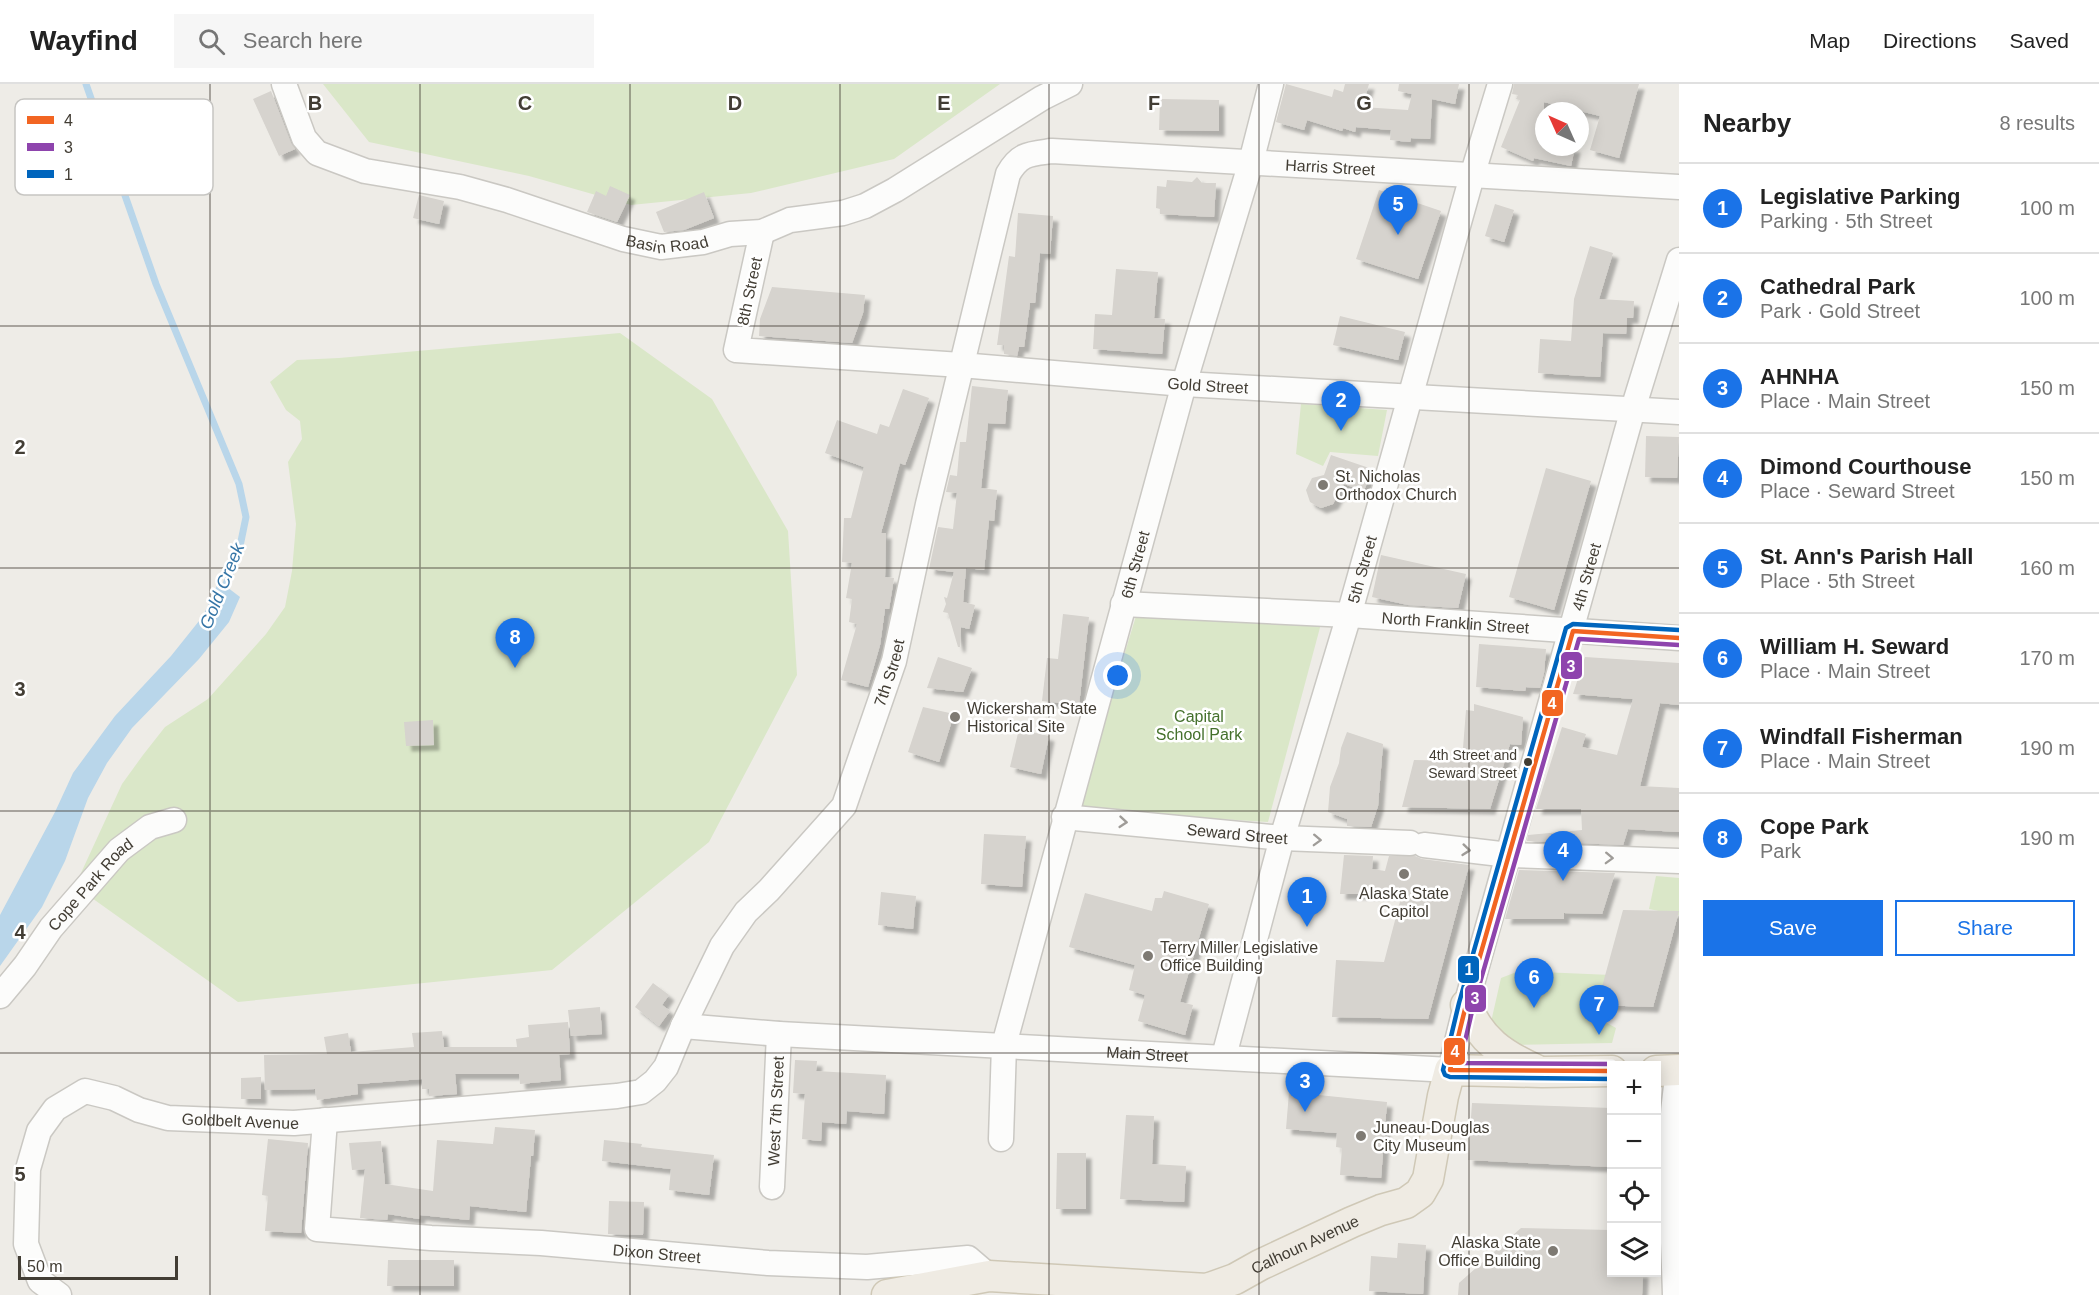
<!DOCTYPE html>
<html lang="en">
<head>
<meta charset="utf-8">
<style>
	:root { --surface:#fff; --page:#f6f6f6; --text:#222; --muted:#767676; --line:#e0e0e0; --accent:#1a73e8 }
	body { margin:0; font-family:Arial,sans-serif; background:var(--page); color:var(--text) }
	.controls { position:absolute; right:18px; bottom:18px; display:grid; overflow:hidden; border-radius:0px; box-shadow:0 3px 15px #0003 }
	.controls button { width:54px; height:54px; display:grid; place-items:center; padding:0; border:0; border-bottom:2px solid var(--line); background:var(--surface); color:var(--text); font:30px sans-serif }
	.compass { position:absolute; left:1535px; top:18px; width:54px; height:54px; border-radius:50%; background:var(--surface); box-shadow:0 3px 15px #0003; rotate:315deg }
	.scale { position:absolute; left:18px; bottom:15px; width:160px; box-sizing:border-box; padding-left:6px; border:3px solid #423d34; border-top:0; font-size:16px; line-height:21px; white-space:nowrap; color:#423d34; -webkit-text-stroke:4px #fff; paint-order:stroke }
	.you { position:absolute; left:1118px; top:592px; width:21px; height:21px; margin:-15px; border:4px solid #fff; border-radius:50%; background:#1a73e8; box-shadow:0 0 0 9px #1a73e833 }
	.badge { display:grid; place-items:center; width:39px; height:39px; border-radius:50%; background:var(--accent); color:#fff; font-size:20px; font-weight:700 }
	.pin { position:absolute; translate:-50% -50px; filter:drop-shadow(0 2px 3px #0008) }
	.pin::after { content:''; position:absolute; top:32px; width:21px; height:18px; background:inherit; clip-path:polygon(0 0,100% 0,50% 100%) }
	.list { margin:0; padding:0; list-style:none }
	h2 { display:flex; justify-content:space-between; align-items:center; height:78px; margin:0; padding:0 24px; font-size:26px }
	h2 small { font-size:20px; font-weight:400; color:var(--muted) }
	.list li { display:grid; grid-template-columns:39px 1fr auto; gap:18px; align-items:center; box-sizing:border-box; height:90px; padding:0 24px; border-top:2px solid var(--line) }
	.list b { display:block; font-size:22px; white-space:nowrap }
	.list p { margin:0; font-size:20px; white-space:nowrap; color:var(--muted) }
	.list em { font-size:20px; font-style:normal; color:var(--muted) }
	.actions { display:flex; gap:12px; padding:18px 24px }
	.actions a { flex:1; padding:14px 0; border:2px solid var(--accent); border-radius:0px; text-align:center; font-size:21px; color:var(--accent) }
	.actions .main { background:var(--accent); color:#fff }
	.icon { flex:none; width:33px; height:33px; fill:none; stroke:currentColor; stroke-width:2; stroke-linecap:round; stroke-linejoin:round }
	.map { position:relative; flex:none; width:1679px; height:1211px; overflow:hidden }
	header { display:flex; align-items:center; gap:36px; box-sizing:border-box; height:84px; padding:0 30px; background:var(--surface); border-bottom:2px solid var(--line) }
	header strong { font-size:28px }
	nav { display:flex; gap:33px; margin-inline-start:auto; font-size:21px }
	.search { width:420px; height:54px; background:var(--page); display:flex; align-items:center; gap:15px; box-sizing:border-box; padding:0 21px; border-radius:0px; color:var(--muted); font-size:22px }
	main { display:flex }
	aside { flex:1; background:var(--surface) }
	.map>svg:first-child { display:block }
	.green { fill:#dae7c8 }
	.water { fill:#b9d6ea }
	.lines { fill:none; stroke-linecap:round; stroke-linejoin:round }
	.stream { stroke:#b9d6ea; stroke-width:7 }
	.building { fill:#d6d3ce; filter:url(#shadow) }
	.minor-casing { stroke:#cac8c3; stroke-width:27 }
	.major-casing { stroke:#cfc8b6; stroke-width:33 }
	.minor { stroke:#fcfcfb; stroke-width:24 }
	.major { stroke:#efebe3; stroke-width:30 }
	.bus-1-casing { stroke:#fff; stroke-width:9 }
	.bus-2-casing { stroke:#fff; stroke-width:9 }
	.bus-3-casing { stroke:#fff; stroke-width:9 }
	.bus-1 { stroke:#f26522; stroke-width:4.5 }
	.bus-2 { stroke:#8e44ad; stroke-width:4.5 }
	.bus-3 { stroke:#0065bd; stroke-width:4.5 }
	.oneway { stroke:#9f9c98 }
	.grid { fill:none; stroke:#423d34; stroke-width:1.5; stroke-opacity:0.55 }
	.poi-dot { fill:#7e7a73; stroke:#fff; stroke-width:2 }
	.bus-dot { fill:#423d34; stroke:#fff; stroke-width:2 }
	.labels { text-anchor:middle; stroke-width:5; stroke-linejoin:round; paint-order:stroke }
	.bus-label { font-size:14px; fill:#423d34; stroke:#fff; text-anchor:end }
	.street-label { font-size:16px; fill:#423d34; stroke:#fff }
	.poi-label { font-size:16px; fill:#423d34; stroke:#fff; text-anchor:start }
	.park-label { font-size:16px; fill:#44702c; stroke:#fff }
	.water-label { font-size:18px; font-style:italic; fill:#3575a6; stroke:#fff }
	.key { fill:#fff; stroke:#c6c5c2; stroke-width:1.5 }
	.key-label { font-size:16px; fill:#423d34 }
	.grid-label { font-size:20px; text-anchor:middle; font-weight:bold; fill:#423d34; stroke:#fff; stroke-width:5; stroke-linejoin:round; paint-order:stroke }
	.line-badge { stroke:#fff; stroke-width:2 }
	.badge-label { font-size:16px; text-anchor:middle; font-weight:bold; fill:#fff }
</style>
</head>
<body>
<header>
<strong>Wayfind</strong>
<div class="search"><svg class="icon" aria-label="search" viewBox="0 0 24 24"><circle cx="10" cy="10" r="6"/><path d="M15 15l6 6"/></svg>Search here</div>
<nav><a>Map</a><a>Directions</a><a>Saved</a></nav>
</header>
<main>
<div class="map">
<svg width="1679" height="1211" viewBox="0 0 1679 1211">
	<defs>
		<filter id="shadow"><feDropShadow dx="5.5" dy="5.5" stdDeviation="1.5" flood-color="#0004"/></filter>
	</defs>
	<rect width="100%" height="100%" fill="#eeece7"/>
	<g class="green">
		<polygon points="323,0 1000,0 894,75 751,109 631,121 529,92 369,58"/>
		<polygon points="620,249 712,315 788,447 797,591 709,758 552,886 238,918 75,802 122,700 143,671 165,643 208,615 266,550 285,523 292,487 296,440 288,378 302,355 300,337 286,326 270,298 297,276 339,274"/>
		<polygon points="1301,320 1387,326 1378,372 1330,368 1323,382 1296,370"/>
		<polygon points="1136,532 1322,536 1268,738 1077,726"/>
		<polygon points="1656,792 1679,794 1679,831 1649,825"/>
		<polygon points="1519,887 1611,891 1598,934 1616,944 1612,959 1509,961 1491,938 1501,894"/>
	</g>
	<polygon class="water" points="219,497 240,513 229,538 199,575 132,644 107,679 88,714 65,777 42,823 0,882 0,831 55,728 73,689 115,632 171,572 203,532"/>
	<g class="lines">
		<polyline class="stream" points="86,0 156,200 239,400 246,433 239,467 222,510"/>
	</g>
	<g class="building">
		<polygon points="1286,0 1332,13 1334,5 1343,8 1345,0 1369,0 1362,23 1408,26 1412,10 1398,7 1399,0 1459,0 1455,20 1432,15 1430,55 1411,54 1410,58 1390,56 1391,46 1356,43 1355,48 1343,44 1342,47 1307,36 1304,46 1276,38"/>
		<polygon points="1514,0 1639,0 1619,74 1590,66 1600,32 1544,18 1544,63 1575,63 1571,82 1534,74 1533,77 1501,63 1520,16 1516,15 1518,11 1512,10"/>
		<polygon points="271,7 291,59 295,65 279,72 253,15"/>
		<polygon points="1160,15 1219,16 1219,47 1159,46"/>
		<polygon points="1197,93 1202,99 1216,99 1214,133 1160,130 1160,125 1156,124 1157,102 1166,103 1167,96 1192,98"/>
		<polygon points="610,102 630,111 617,138 587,128 596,107 606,112"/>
		<polygon points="1379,106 1441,127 1418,195 1356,175"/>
		<polygon points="704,108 714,134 684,146 664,148 656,128"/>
		<polygon points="419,111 444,117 439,140 413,134"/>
		<polygon points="1495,120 1514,126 1504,158 1485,152"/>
		<polygon points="1018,129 1053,132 1050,170 1040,169 1035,219 1030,219 1024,263 1019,263 1017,272 1004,270 1004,261 997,261 1009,172 1015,173"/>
		<polygon points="1590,162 1613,169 1599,215 1634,217 1633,234 1627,234 1626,250 1603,249 1600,293 1538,289 1540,255 1571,257 1574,215"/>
		<polygon points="1116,185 1158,188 1154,234 1165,235 1162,270 1093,265 1095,230 1112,231"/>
		<polygon points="772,203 865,211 863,229 852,259 759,252 760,235"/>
		<polygon points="1340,232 1405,248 1398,276 1333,261"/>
		<polygon points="972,302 1008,306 1005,340 988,339 981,404 997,406 994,437 989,436 984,486 966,484 963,518 975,521 969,545 961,543 960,563 958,563 948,529 943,528 946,520 944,513 947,514 954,488 929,485 938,443 953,445 957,409 946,408 950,391 957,392 960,358 966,358"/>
		<polygon points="903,305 929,314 905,381 900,379 881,449 886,449 885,493 894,494 889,525 885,525 880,561 868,603 841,596 857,540 849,538 852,515 846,514 852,479 842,478 844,434 851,434 864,383 825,369 837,336 877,350 880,340 889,343"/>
		<polygon points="1646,352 1679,353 1677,394 1645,393"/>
		<polygon points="1331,371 1372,385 1364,407 1344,400 1333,420 1321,424 1310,418 1306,406 1312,394 1324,391"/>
		<polygon points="1546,384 1591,397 1554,526 1509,513"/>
		<polygon points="1381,471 1466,490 1458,524 1408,521 1372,513"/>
		<polygon points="1063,530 1089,533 1079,621 1042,617 1047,574 1058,575"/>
		<polygon points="1479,560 1546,565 1544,589 1540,604 1526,603 1525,607 1476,603"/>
		<polygon points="938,573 972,584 963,608 927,604"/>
		<polygon points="1585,573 1679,579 1679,621 1660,619 1640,702 1679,704 1679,748 1628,745 1623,761 1527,757 1528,751 1582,746 1581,725 1536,725 1562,643 1586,650 1582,663 1617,671 1633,615 1573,610"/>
		<polygon points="1474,620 1523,633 1521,661 1510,660 1490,725 1402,723 1414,676 1462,677 1466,626 1474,627"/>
		<polygon points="923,623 954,630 939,678 908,668"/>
		<polygon points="433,636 434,661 406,662 404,638"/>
		<polygon points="1019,645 1049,652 1041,690 1010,683"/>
		<polygon points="1347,648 1383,660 1378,722 1371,743 1347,742 1347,735 1328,728 1330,703 1339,679 1341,664"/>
		<polygon points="984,750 1026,752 1022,803 981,800"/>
		<polygon points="1344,771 1373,772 1372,785 1385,787 1389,772 1415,772 1422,775 1469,781 1428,935 1332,933 1336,876 1384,878 1402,810 1340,810"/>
		<polygon points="1519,786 1615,789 1602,830 1564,829 1564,835 1505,835"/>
		<polygon points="1164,807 1209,820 1180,918 1193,921 1185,951 1138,937 1145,911 1129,906 1135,881 1069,863 1085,809 1152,827 1155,814 1162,814"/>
		<polygon points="881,808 916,812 913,845 878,841"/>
		<polygon points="1623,826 1679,827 1653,923 1597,921"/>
		<polygon points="653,899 669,911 662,921 670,927 659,942 635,923"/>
		<polygon points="600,923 602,950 571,952 568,926"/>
		<polygon points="568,938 570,970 559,971 561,996 520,1000 519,990 455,990 457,1010 429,1012 429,1005 422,1005 422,995 357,1000 358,1010 317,1016 315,1005 265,1006 264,971 327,970 324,953 348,949 351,968 414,963 412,949 442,947 444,963 517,963 516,955 529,953 528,941"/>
		<polygon points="795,976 817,977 816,987 886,991 884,1030 847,1027 846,1040 822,1038 821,1057 802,1055 805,1010 793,1009"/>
		<polygon points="261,993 261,1015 241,1015 241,994"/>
		<polygon points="1289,1008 1387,1018 1381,1094 1340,1091 1342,1064 1336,1063 1337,1049 1286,1045"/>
		<polygon points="1472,1019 1611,1024 1611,1083 1468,1076"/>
		<polygon points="1126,1031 1154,1032 1152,1080 1186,1082 1184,1118 1120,1115"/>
		<polygon points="495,1043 535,1046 533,1072 531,1072 526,1128 470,1122 469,1136 420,1131 419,1135 388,1130 387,1136 360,1134 365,1085 352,1086 349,1059 381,1057 385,1100 433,1107 437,1056 493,1060"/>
		<polygon points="268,1055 308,1059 301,1149 265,1147 268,1112 262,1111"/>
		<polygon points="604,1056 642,1060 641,1063 714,1071 709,1111 669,1106 671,1085 602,1077"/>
		<polygon points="1057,1069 1086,1069 1086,1125 1056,1125"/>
		<polygon points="609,1117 644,1118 643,1151 608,1150"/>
		<polygon points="1521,1144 1611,1146 1611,1188 1643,1188 1642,1211 1458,1211 1459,1199"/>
		<polygon points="1398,1159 1426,1161 1423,1210 1369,1207 1371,1172 1397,1174"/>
		<polygon points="388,1176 454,1176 454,1202 387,1202"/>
	</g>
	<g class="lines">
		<defs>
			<g id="minor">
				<path id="s1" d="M284 0 304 54 317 69 365 87 460 103 507 116 623 155 661 163 703 158 730 150 762 148 790 136 843 129 865 122 895 106 1042 14 1070 0"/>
				<path id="s2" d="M762 148 736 266 961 281 1184 300 1679 328"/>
				<path id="s3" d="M1123 520 1349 531 1679 554"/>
				<path id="s4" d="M1064 733 1282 754 1410 759"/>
				<polyline points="1424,761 1509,771 1679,777"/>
				<path id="s5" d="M0 912 25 882 51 844 119 766 150 743 174 736"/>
				<path id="s6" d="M683 942 779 950 1450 986 1466 921 1633 325 1679 176"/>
				<path id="s7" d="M1224 972 1282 754 1349 531 1472 92 1500 0"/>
				<path id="s8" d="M325 1036 317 1145 431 1154 541 1159 768 1179 867 1183 968 1174 989 1192"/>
				<path id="s9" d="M1001 1055 1004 961 1184 300 1251 78 1271 0"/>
				<path id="s10" d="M772 1103 779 950"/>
				<path id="s11" d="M59 1211 40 1197 26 1160 28 1085 39 1047 55 1025 85 1007 114 1014 139 1026 168 1034 294 1039 617 1012 641 1008 655 997 666 983 683 942 722 862 746 828 769 806 844 722 894 577 928 420 1008 90C1020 69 1030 70 1052 67L1679 103"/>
				<path d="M1675 1211C1673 1136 1665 1057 1679 984"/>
			</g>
			<g id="major">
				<path d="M1466 921C1480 956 1503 971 1536 986"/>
				<polyline points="1656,987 1679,986"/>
				<path id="s12" d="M887 1211 989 1192 1207 1205 1235 1195 1260 1181 1352 1138 1381 1126 1406 1119 1420 1109 1428 1095 1443 1012 1450 986 1542 988 1612 987"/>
			</g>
		</defs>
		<use href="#minor" class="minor-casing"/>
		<use href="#major" class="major-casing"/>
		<use href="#minor" class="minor"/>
		<use href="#major" class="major"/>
		<defs>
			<polyline id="bus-1" points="1612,987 1450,986 1466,921 1573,547 1679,554"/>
			<polyline id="bus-2" points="1612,980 1460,979 1473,923 1579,555 1679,561"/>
			<polyline id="bus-3" points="1612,995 1450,993 1445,991 1443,986 1459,919 1566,544 1573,540 1679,546"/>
		</defs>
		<use href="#bus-1" class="bus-1-casing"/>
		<use href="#bus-2" class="bus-2-casing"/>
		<use href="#bus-3" class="bus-3-casing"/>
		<use href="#bus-1" class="bus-1"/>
		<use href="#bus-2" class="bus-2"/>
		<use href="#bus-3" class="bus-3"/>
	</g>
	<defs><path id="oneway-chevron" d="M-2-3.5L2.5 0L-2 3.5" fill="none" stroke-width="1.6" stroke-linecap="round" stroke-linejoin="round" transform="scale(1.5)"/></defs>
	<g class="oneway">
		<use href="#oneway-chevron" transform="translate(1123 738) rotate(5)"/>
		<use href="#oneway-chevron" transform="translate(1317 756) rotate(2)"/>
		<use href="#oneway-chevron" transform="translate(1466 766) rotate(6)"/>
		<use href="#oneway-chevron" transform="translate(1609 774) rotate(2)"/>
	</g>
	<path class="grid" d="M210 0V1211M420 0V1211M630 0V1211M840 0V1211M1049 0V1211M1259 0V1211M1469 0V1211M0 242H1679M0 484H1679M0 727H1679M0 969H1679"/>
	<g class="poi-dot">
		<circle cx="1323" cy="401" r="6"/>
		<circle cx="955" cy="633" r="6"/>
		<circle cx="1404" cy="790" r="6"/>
		<circle cx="1148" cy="872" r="6"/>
		<circle cx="1361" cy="1052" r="6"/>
		<circle cx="1553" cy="1167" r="6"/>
	</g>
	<circle class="bus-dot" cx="1528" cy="678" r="5"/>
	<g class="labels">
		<g class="bus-label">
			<text x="1517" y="676">4th Street and<tspan x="1517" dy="18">Seward Street</tspan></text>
		</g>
		<g class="street-label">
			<text dy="6" stroke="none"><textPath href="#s11" startOffset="2142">Harris Street</textPath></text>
			<text dy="6" stroke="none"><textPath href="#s1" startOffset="441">Basin Road</textPath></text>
			<text transform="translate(749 207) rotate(-78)" y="6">8th Street</text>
			<text dy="6" stroke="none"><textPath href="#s2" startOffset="594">Gold Street</textPath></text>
			<text dy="6" stroke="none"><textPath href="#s9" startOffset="592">6th Street</textPath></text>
			<text dy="6" stroke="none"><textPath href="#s7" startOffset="506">5th Street</textPath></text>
			<text dy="6" stroke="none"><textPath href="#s6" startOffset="1280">4th Street</textPath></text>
			<text dy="6" stroke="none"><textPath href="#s3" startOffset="333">North Franklin Street</textPath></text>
			<text dy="6" stroke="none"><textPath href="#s11" startOffset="1298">7th Street</textPath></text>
			<text dy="6" stroke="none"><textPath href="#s4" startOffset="174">Seward Street</textPath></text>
			<text dy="6" stroke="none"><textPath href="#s5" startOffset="144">Cope Park Road</textPath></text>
			<text dy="6" stroke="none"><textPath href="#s6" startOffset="465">Main Street</textPath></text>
			<text dy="6" stroke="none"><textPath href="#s10" startOffset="76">West 7th Street</textPath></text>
			<text dy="6" stroke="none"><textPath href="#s11" startOffset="400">Goldbelt Avenue</textPath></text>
			<text dy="6" stroke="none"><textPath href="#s12" startOffset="430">Calhoun Avenue</textPath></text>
			<text dy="6" stroke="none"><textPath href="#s8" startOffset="450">Dixon Street</textPath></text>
		</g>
		<g class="poi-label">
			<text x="1335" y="398">St. Nicholas<tspan x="1335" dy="18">Orthodox Church</tspan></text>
			<text x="967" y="630">Wickersham State<tspan x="967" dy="18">Historical Site</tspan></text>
			<text x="1404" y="815" text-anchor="middle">Alaska State<tspan x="1404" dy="18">Capitol</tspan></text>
			<text x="1160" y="869">Terry Miller Legislative<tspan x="1160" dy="18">Office Building</tspan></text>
			<text x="1373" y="1049">Juneau-Douglas<tspan x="1373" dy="18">City Museum</tspan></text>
			<text x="1541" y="1164" text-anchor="end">Alaska State<tspan x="1541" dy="18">Office Building</tspan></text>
		</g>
		<g class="park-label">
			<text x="1199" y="638">Capital<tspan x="1199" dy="18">School Park</tspan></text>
		</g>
		<g class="water-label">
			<text transform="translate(222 502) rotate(-68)" y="6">Gold Creek</text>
		</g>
	</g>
	<rect x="15" y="15" width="198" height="96" rx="9" class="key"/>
	<rect x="27" y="32" width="27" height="8" fill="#f26522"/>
	<rect x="27" y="59" width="27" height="8" fill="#8e44ad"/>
	<rect x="27" y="86" width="27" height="8" fill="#0065bd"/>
	<g class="key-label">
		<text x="64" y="42">4</text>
		<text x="64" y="69">3</text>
		<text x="64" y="96">1</text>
	</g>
	<g class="grid-label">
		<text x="315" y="26">B</text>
		<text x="525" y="26">C</text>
		<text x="735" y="26">D</text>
		<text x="944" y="26">E</text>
		<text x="1154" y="26">F</text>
		<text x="1364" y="26">G</text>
		<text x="20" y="370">2</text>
		<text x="20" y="612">3</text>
		<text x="20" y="855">4</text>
		<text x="20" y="1097">5</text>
	</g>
	<g class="line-badge">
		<rect x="1560" y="567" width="23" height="29" rx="6" fill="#8e44ad"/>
		<rect x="1541" y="605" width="23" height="28" rx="6" fill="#f26522"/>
		<rect x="1457" y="871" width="23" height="29" rx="6" fill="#0065bd"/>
		<rect x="1464" y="900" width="23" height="29" rx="6" fill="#8e44ad"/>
		<rect x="1443" y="953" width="23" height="29" rx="6" fill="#f26522"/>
	</g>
	<g class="badge-label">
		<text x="1571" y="588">3</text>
		<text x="1552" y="625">4</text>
		<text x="1469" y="891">1</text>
		<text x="1475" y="920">3</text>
		<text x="1455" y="973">4</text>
	</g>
</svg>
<div class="controls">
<button>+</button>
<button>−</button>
<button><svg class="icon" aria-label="locate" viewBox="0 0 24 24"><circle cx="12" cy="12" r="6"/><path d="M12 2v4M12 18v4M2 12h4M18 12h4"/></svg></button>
<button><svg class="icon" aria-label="layers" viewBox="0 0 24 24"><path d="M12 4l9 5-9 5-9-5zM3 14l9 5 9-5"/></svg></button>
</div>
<svg class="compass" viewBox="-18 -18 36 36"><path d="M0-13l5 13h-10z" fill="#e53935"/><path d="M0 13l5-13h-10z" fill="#767676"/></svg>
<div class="scale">50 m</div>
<div class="you"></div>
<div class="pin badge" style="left:1307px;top:843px">1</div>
<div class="pin badge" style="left:1341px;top:347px">2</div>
<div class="pin badge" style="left:1305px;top:1028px">3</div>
<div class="pin badge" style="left:1563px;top:797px">4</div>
<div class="pin badge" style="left:1398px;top:151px">5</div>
<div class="pin badge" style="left:1534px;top:924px">6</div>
<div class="pin badge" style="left:1599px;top:951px">7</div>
<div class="pin badge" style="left:515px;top:584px">8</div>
</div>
<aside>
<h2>Nearby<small>8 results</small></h2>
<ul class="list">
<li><span class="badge">1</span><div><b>Legislative Parking</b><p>Parking · 5th Street</p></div><em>100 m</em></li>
<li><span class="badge">2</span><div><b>Cathedral Park</b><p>Park · Gold Street</p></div><em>100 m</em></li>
<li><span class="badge">3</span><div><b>AHNHA</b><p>Place · Main Street</p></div><em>150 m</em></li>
<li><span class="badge">4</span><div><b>Dimond Courthouse</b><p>Place · Seward Street</p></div><em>150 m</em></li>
<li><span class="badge">5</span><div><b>St. Ann's Parish Hall</b><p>Place · 5th Street</p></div><em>160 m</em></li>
<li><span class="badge">6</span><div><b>William H. Seward</b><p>Place · Main Street</p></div><em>170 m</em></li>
<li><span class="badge">7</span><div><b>Windfall Fisherman</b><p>Place · Main Street</p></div><em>190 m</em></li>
<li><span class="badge">8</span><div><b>Cope Park</b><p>Park</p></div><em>190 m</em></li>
</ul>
<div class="actions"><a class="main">Save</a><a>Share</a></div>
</aside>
</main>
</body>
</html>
